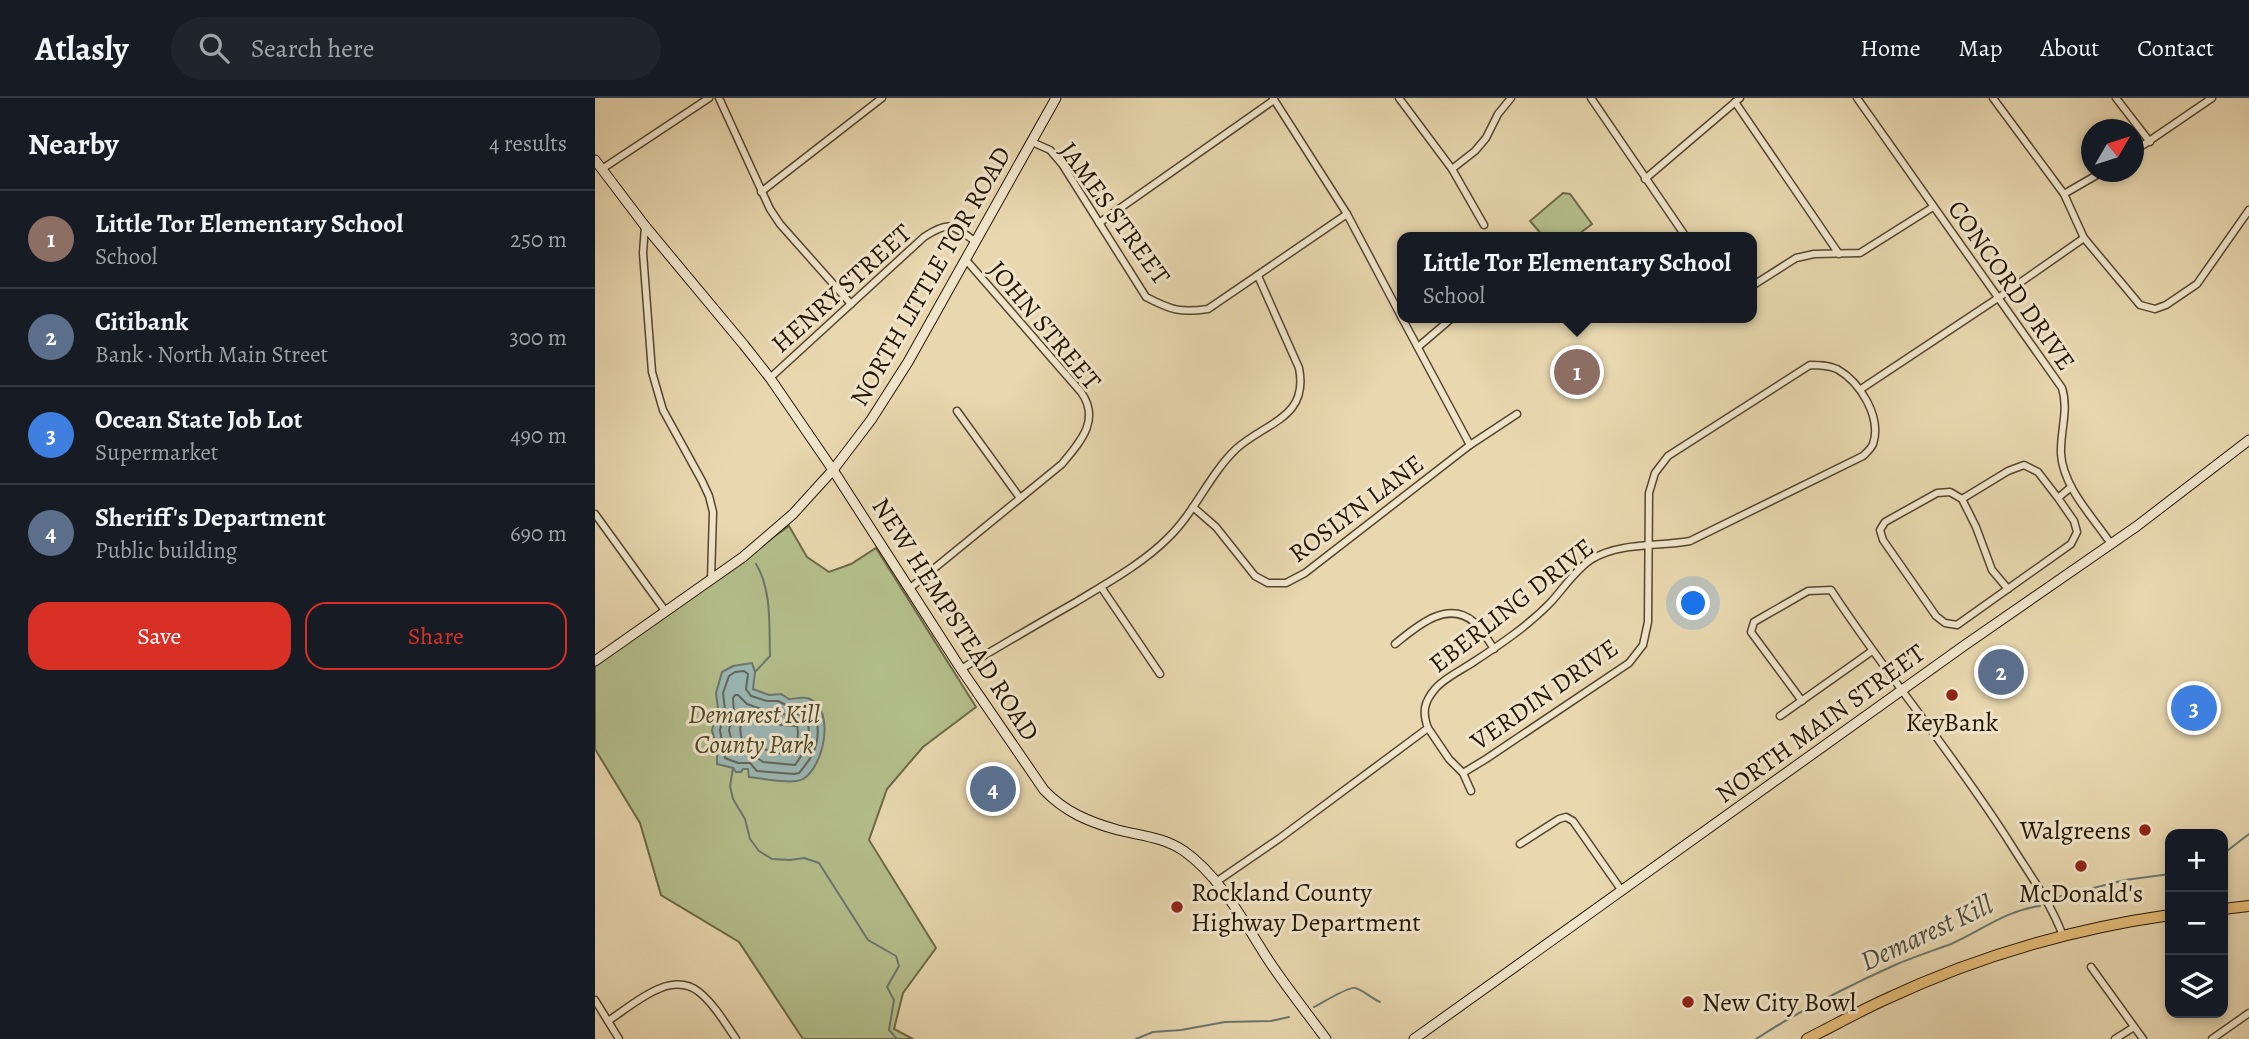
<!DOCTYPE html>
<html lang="en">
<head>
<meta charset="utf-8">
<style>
	:root { --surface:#171b24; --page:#20242c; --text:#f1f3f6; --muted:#9ea1a6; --line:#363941; --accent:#d93025 }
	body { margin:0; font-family:Alegreya,serif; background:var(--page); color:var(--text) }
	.controls { position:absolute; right:21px; bottom:21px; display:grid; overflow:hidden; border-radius:14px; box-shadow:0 4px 10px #0003 }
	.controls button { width:63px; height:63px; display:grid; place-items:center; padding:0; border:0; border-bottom:2px solid var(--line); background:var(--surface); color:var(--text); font:35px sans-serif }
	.compass { position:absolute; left:1486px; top:21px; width:63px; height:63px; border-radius:50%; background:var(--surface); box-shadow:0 4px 10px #0003; rotate:51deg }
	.you { position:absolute; left:1099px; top:506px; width:24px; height:24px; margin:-18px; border:5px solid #fff; border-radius:50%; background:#1a73e8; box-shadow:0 0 0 10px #1a73e833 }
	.badge { display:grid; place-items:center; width:46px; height:46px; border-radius:50%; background:var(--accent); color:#fff; font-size:23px; font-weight:700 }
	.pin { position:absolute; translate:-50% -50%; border:4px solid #fff; box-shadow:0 2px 7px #0006 }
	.popup { position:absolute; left:802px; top:134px; width:360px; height:91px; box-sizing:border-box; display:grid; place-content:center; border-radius:14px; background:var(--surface); filter:drop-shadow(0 2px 5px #0005); font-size:23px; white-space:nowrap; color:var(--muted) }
	.popup b { font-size:26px; color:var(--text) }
	.popup::after { content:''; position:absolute; left:50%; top:100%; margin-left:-14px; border:14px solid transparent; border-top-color:var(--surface) }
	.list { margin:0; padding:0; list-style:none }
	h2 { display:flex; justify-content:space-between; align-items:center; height:91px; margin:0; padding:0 28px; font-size:30px }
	h2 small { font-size:23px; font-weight:400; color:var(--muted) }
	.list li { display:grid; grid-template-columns:46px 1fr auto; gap:21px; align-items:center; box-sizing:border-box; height:98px; padding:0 28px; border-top:2px solid var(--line) }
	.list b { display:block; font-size:26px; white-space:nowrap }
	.list p { margin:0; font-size:23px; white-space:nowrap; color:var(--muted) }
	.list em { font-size:23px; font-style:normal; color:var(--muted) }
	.actions { display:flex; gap:14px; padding:21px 28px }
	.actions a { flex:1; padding:16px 0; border:2px solid var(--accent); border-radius:21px; text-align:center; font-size:24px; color:var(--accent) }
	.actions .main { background:var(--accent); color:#fff }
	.icon { flex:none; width:38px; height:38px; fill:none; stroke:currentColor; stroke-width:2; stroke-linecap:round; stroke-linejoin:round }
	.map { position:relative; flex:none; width:1654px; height:941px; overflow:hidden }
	header { display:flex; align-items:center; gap:42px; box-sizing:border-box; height:98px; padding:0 35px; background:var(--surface); border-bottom:2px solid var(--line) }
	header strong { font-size:33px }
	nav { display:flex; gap:38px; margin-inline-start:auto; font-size:24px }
	.search { width:490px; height:63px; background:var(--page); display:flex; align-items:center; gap:18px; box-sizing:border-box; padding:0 24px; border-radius:38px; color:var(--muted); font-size:26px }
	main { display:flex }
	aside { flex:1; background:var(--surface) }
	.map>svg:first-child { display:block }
	.green { fill:#b4bf8c; stroke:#6c6a48; stroke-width:2 }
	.water { fill:#9bb7b4; stroke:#6b776d; stroke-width:2 }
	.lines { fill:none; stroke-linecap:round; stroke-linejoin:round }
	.shore { stroke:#5f665c; stroke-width:2 }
	.stream { stroke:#6b776d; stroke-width:2 }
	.street-casing { stroke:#54462e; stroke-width:9 }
	.secondary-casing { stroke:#231603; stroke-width:11 }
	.primary-casing { stroke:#231603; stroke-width:12 }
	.street { stroke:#f0e5cb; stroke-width:6 }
	.secondary { stroke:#f0e5cb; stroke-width:9 }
	.primary { stroke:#e4bc78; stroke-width:10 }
	.poi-dot { fill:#8f2418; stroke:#f0e5cb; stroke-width:2.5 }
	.labels { text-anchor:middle; stroke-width:6; stroke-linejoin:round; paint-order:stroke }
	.street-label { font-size:26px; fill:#231603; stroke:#f0e5cb }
	.park-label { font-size:26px; font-style:italic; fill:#4e492c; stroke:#f0e5cb }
	.poi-label { font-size:26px; fill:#231603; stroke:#f0e5cb }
	.water-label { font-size:28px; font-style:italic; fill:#4d4e41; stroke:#f0e5cb }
</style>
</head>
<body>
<header>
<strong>Atlasly</strong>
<div class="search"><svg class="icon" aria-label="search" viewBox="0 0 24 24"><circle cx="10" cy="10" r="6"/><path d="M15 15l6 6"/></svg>Search here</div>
<nav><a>Home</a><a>Map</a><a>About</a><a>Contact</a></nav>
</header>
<main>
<aside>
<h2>Nearby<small>4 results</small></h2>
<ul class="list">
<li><span class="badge" style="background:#8d6e63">1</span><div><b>Little Tor Elementary School</b><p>School</p></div><em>250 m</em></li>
<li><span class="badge" style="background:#5c6f8a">2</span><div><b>Citibank</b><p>Bank · North Main Street</p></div><em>300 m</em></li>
<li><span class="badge" style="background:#3f7fe0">3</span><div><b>Ocean State Job Lot</b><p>Supermarket</p></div><em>490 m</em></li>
<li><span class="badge" style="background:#5c6f8a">4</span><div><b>Sheriff's Department</b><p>Public building</p></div><em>690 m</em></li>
</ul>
<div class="actions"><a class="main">Save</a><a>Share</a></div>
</aside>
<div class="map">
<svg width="1654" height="941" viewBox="0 0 1654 941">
	<rect width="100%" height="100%" fill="#e8d7af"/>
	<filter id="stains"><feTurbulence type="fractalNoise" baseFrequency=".00286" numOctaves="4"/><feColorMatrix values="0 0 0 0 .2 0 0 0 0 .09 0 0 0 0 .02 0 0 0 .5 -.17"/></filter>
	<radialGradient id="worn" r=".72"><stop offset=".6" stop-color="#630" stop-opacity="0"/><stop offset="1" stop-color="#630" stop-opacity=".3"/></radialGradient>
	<g class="green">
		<polygon points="968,95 975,96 997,126 980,139 949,139 935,123"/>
		<polygon points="194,428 212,459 234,474 256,466 281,450 381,609 328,649 292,691 274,742 341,850 308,895 299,931 318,941 208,941 144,844 66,797 45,725 0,651 0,564"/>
	</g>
	<path class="water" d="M157 565 160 574 158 591 174 597 186 596 194 601C200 601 209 598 215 601 241 613 228 670 208 681 198 687 166 680 154 679L153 671H148L146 674H141L138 670 122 666V651L117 632 123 611 121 595 127 574 138 568Z"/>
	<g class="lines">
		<g class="shore">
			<path d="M149 573 153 576 151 591 156 598 172 603H183L193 608 209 607C226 616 225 640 218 655 215 662 209 669 204 675L199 676 162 673 155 665H143L130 660 125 632 130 612 128 595 134 578 140 574Z"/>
			<path d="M140 597H143L152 606 169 612H181L191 617 207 616 212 620C217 638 211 652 200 667L168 664 157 656 139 653 134 632 139 615 138 600Z"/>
			<path d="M151 617 187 627 202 628C205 638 201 647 195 655 177 658 165 647 148 644 144 635 144 624 151 617Z"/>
		</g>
		<g class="stream">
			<path d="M160 574 175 558C174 528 177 492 161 466"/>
			<polyline points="138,670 135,688 138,701 150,721 155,741 164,753 177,761 195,762 209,760 224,765 273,842 301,858 304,868 292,889 299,902 294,932 302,941"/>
			<polyline points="1628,756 1654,736"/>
			<polyline points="1459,800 1530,782 1575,776"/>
			<path d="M719 909C727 905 754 888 760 890 767 891 777 901 785 904"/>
			<polyline points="541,941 558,934 586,932 630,924 676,923 694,919"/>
			<path d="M1161 941C1204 913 1253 888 1300 867 1318 859 1337 853 1356 846 1386 833 1411 812 1445 808"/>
		</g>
		<defs>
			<g id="street">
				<polyline points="124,0 175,111 185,126 256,206"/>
				<polyline points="678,0 752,116 807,220"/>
				<polyline points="804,0 857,71 889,127"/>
				<polyline points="996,0 1091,139"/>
				<path d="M1262 0 1467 290C1474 312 1465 333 1466 356 1468 389 1498 419 1516 446"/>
				<polyline points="1398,0 1469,96 1489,140 1545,207 1560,211 1571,207 1602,186 1654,112"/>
				<polyline points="1521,0 1555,44"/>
				<polyline points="1140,4 1244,156"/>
				<path d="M437 44 455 52 467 66 551 199C576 212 585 215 613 211L752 116"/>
				<polyline points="1538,54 1617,0"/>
				<polyline points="7,71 114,0"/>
				<polyline points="857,71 880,53 891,40 903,16 916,0"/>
				<polyline points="1050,81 1145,0"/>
				<polyline points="166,94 287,0"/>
				<polyline points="1469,96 1507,74"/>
				<polyline points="504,125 679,2"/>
				<polyline points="50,128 48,155 57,274 68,312 107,383 114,398 118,414 116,481"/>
				<polyline points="1157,188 1201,160 1219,156 1265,155 1338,109"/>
				<polyline points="807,220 875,347"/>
				<polyline points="823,249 857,220"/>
				<path d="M175 280 329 139C355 122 357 127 381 144"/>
				<polyline points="1266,291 1403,200 1489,140"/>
				<polyline points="362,313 425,400"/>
				<polyline points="1463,400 1479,423 1482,434 1476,446 1362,527 1350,525 1341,518 1288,442 1285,432 1290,424 1342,395 1355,394 1367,401 1413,373 1429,367 1443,374 1463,400 1476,389"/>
				<polyline points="1367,401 1381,429 1397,472 1413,491"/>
				<polyline points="598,409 621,429 660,478 673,485 691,485 710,475 875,347 922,316"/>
				<polyline points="0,416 71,514"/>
				<polyline points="506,489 565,576"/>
				<path d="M314 491 467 366C485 344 506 322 486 294L371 162"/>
				<path d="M800 546C821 529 852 501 879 524 887 531 893 542 899 551"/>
				<path d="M366 571C404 549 442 526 481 504 512 485 547 466 573 440 600 414 614 377 641 351 671 324 714 320 704 270L663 178"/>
				<path d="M1207 603 1156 534 1159 524 1213 493 1236 492C1293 579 1360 658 1415 745 1434 776 1455 803 1468 838"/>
				<polyline points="1185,618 1277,553"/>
				<polyline points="833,630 854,661 868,675 876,693"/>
				<polyline points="925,746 964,721 971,719 978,723 1027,793"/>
				<path d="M621 784 685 740 833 630C827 614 829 604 840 591 849 580 867 572 880 563 906 546 934 527 956 504 968 491 981 471 997 461 1026 444 1062 449 1095 443L1268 358C1271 355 1276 351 1278 346 1287 319 1265 284 1242 271 1233 267 1224 267 1215 267L1073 358 1060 375 1054 395 1053 524 1048 547 1034 565 891 661 868 675"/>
				<polyline points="1496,869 1548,941"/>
				<polyline points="0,902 24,941"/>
				<path d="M13 923C38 907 75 871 104 894 119 906 130 925 141 941"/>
				<polyline points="1520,941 1539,929"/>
				<polyline points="1617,941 1654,915"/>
			</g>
			<g id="secondary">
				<path d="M0 62 50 128 149 247 175 280 238 372 366 571 449 692C470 714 494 724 523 732 547 738 568 739 589 753 626 779 650 826 674 863 692 890 712 915 731 941"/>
				<polyline points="0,563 148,459 198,416 238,372 276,322 313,264 461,0"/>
				<polyline points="819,941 1370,547 1542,428 1654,342"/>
			</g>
			<g id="primary">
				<polyline points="1628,811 1654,808"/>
				<path d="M1212 941C1238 928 1263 914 1289 902 1380 859 1476 831 1575 817"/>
			</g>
		</defs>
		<use href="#street" class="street-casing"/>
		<use href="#secondary" class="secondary-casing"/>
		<use href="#primary" class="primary-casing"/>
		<use href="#street" class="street"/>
		<use href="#secondary" class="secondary"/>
		<use href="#primary" class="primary"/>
	</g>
	<g class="poi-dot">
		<circle cx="1357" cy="597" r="7"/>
		<circle cx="1550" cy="732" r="7"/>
		<circle cx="1486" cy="768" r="7"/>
		<circle cx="582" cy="809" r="7"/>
		<circle cx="1093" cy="904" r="7"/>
	</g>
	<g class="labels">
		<g class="street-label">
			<text transform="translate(520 115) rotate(54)" y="9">JAMES STREET</text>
			<text transform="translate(335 178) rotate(-60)" y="9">NORTH LITTLE TOR ROAD</text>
			<text transform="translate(1417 187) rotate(55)" y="9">CONCORD DRIVE</text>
			<text transform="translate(246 190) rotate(-42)" y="9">HENRY STREET</text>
			<text transform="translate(450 227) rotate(50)" y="9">JOHN STREET</text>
			<text transform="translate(761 410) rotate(-37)" y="9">ROSLYN LANE</text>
			<text transform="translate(916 507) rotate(-38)" y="9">EBERLING DRIVE</text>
			<text transform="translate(361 521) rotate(57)" y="9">NEW HEMPSTEAD ROAD</text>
			<text transform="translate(949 596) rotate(-35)" y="9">VERDIN DRIVE</text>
			<text transform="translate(1225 625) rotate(-36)" y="9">NORTH MAIN STREET</text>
		</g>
		<g class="park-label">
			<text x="159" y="625">Demarest Kill<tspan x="159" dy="30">County Park</tspan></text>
		</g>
		<g class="poi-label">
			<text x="1357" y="633">KeyBank</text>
			<text x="1536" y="741" text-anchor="end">Walgreens</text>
			<text x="596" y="803" text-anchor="start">Rockland County<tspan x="596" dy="30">Highway Department</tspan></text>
			<text x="1486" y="804">McDonald's</text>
			<text x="1107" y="913" text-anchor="start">New City Bowl</text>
		</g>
		<g class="water-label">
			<text transform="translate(1331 834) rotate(-25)" y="10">Demarest Kill</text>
		</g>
	</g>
	<rect width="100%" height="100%" filter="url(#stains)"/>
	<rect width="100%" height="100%" fill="url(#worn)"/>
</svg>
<div class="controls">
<button>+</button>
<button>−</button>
<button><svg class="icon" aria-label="layers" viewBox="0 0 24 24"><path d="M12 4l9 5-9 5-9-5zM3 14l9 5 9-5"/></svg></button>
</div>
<svg class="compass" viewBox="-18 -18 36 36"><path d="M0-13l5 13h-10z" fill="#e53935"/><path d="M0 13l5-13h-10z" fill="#9ea1a6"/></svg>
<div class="you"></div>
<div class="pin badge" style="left:982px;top:274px;background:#8d6e63">1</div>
<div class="popup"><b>Little Tor Elementary School</b>School</div>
<div class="pin badge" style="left:1406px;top:574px;background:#5c6f8a">2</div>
<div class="pin badge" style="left:1599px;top:610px;background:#3f7fe0">3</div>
<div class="pin badge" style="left:398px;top:691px;background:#5c6f8a">4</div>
</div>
</main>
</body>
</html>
